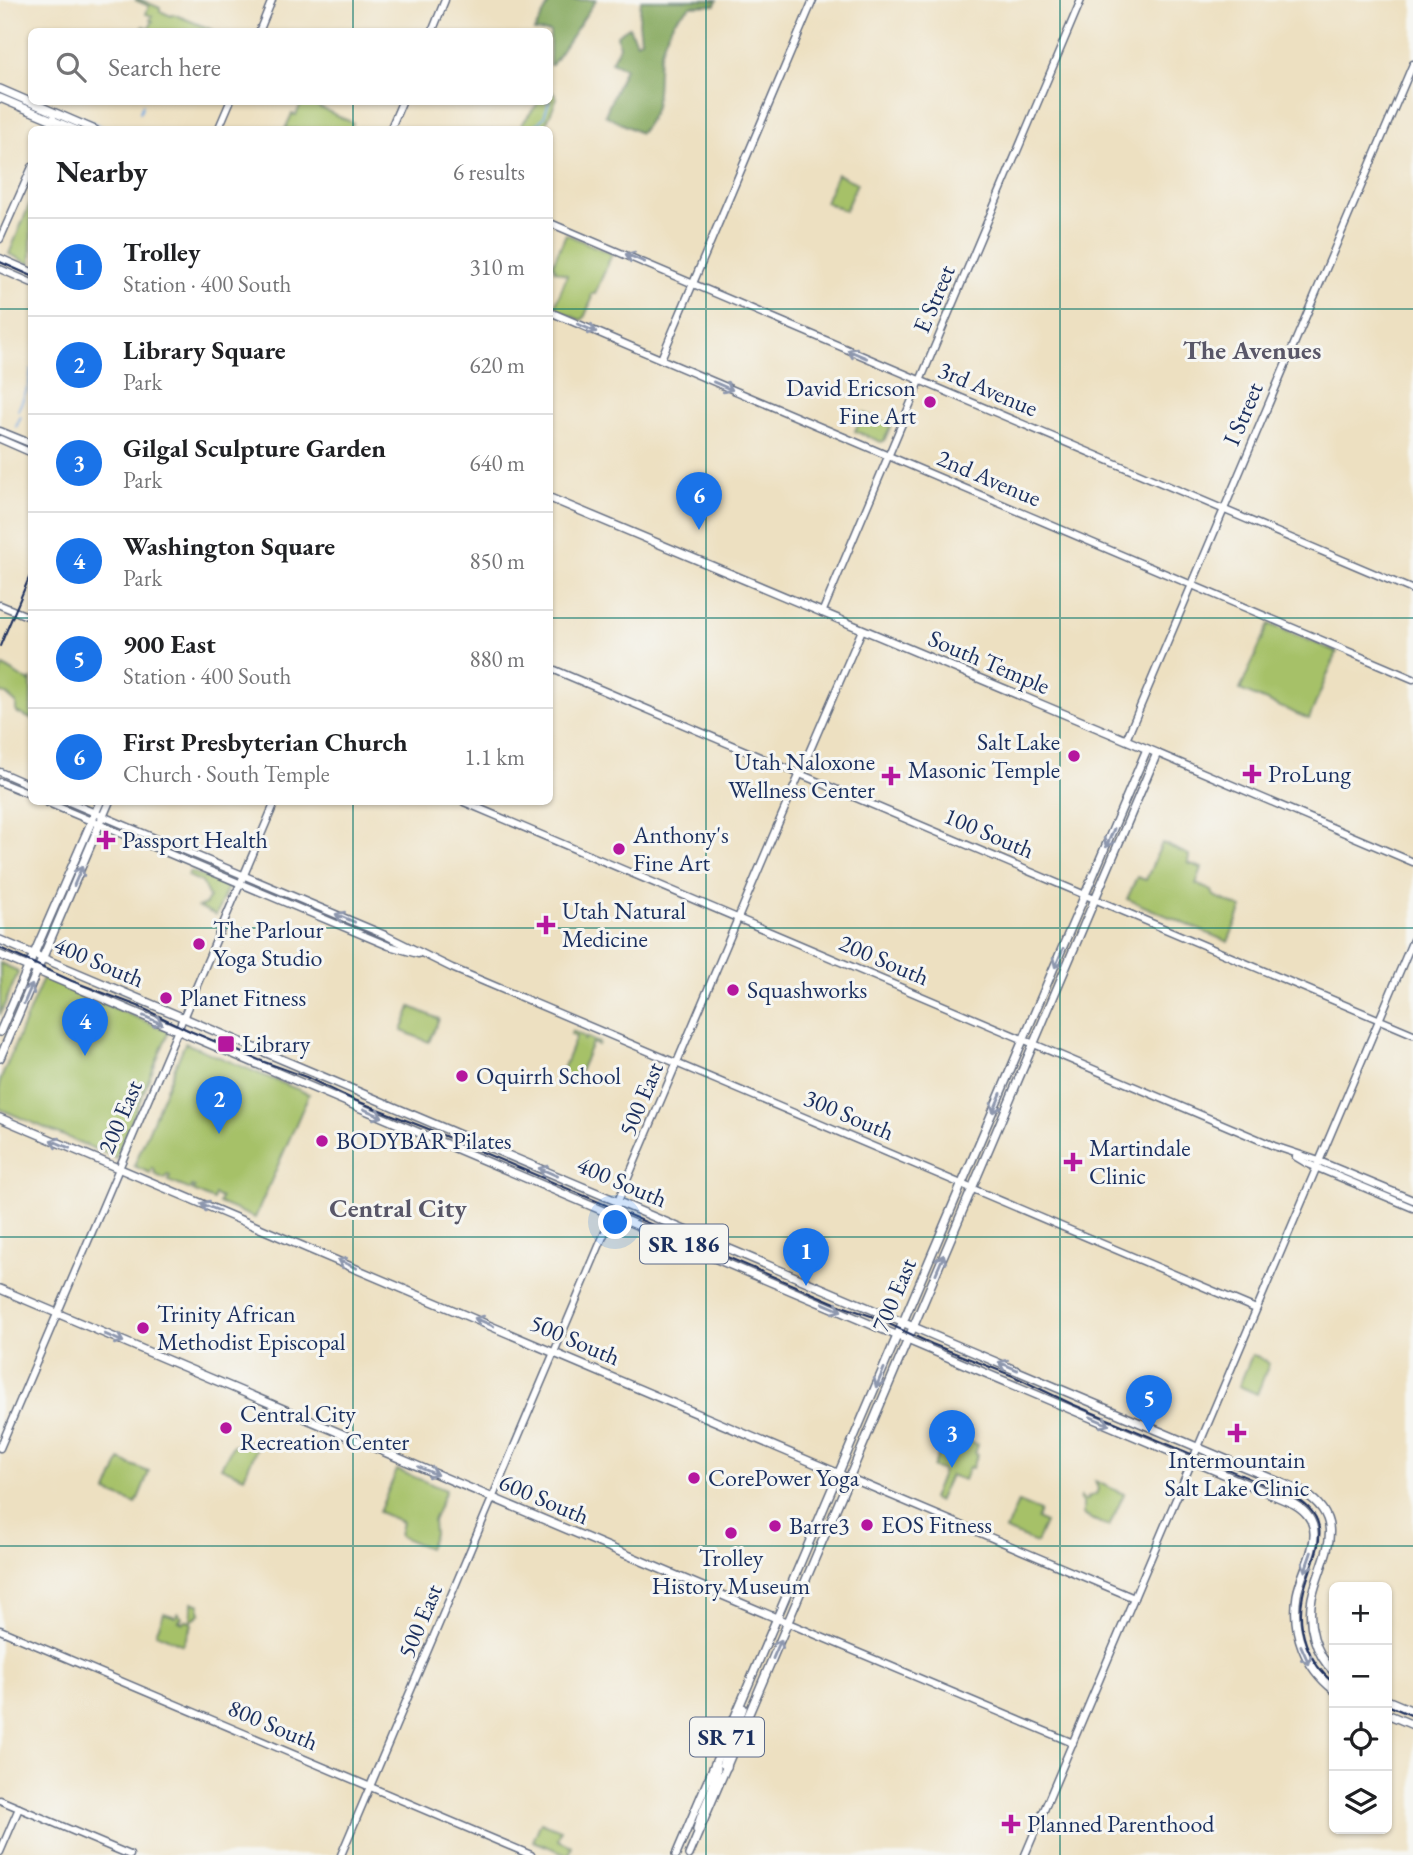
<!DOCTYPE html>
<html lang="en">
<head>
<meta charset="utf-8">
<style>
	:root { --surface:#fff; --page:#f2f2f2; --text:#202124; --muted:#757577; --line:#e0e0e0; --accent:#1a73e8 }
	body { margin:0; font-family:"EB Garamond",serif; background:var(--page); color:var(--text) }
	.controls { position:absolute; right:21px; bottom:21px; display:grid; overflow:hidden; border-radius:10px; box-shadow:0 2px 5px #0004 }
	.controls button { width:63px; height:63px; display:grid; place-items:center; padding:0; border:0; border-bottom:2px solid var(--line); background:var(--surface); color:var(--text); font:35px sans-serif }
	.you { position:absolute; left:616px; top:1223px; width:24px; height:24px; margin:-18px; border:5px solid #fff; border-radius:50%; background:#1a73e8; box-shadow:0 0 0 10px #1a73e833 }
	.badge { display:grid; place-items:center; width:46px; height:46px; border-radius:50%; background:var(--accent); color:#fff; font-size:23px; font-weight:700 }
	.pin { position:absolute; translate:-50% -58px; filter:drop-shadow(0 2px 4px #0008) }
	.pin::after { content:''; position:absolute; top:37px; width:24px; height:21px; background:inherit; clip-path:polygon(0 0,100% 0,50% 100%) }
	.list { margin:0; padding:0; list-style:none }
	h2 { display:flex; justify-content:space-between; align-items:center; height:91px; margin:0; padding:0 28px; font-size:30px }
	h2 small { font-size:23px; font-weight:400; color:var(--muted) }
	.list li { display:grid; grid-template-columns:46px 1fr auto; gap:21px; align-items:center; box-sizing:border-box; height:98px; padding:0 28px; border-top:2px solid var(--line) }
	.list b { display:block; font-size:26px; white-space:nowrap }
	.list p { margin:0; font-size:23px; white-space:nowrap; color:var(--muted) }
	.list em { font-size:23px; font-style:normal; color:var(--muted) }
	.icon { flex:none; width:38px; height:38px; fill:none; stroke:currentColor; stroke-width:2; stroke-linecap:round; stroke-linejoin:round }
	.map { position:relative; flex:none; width:1413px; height:1855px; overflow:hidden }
	.search { position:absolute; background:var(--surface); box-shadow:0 2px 5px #0004; left:28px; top:28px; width:525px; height:77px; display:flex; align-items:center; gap:18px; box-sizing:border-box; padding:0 24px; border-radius:10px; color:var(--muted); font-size:26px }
	.panel { position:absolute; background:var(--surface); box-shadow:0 2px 5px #0004; left:28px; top:126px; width:525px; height:679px; border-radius:10px }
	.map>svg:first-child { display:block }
	.green { fill:#a6c168; stroke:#607863; stroke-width:2 }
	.forest { fill:#84a75c; stroke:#506b5d; stroke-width:2 }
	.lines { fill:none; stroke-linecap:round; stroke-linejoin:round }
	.stream { stroke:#73a7df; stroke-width:2 }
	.tertiary-casing { stroke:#646d81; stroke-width:9 }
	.secondary-casing { stroke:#646d81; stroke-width:9 }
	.primary-casing { stroke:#646d81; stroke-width:10 }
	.tertiary { stroke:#fff; stroke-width:6 }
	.secondary { stroke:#fff; stroke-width:6 }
	.primary { stroke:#fff; stroke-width:7 }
	.tram { stroke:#1b2f5e; stroke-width:2 }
	.oneway { stroke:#8d97ae }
	.grid { fill:none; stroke:#0f766e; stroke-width:2; stroke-opacity:0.55 }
	.poi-dot { fill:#b5179e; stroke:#f6f6f2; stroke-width:2.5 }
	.labels { text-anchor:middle; stroke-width:6; stroke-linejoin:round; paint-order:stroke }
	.shield { fill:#f6f6f2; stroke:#5d6b8a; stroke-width:2 }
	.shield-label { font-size:23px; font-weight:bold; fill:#1b2f5e }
	.street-label { font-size:24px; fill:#1b2f5e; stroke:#f6f6f2 }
	.poi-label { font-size:24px; fill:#1b2f5e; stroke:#f6f6f2; text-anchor:start }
	.neighbourhood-label { font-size:26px; font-weight:bold; fill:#595768; stroke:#f6f6f2 }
</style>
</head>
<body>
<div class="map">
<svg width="1413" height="1855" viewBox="0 0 1413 1855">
	<rect width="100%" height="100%" fill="#f6f6f2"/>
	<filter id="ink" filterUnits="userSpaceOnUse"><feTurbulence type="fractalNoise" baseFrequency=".0143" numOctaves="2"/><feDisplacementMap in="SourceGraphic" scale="14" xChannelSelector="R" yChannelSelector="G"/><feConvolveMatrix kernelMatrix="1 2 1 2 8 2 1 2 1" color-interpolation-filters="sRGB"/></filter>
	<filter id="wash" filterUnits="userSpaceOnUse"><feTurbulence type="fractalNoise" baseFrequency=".00686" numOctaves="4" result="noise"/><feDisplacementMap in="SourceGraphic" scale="28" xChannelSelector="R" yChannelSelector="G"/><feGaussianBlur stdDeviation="1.57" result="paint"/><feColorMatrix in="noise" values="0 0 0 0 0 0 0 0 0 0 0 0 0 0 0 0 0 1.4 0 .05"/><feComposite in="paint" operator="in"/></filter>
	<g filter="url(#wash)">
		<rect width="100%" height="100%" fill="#ede0c1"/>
		<g class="green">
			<polygon points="135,0 141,0 160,8 160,11 171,16 173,14 215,31 141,31 143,26 149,28 153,21 150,20 152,16 146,14 149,6"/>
			<polygon points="550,89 557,98 546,124 540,129 518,129 539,102 550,102"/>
			<polygon points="302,102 308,102 353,123 350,129 285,129 292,114 296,115"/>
			<polygon points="837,174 857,183 845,211 825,202"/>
			<polygon points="31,201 31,264 9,254"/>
			<polygon points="566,234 612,254 595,294 592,294 591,297 592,299 584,318 581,320 554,309 567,275 554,270 555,267 552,266"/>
			<polygon points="863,413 891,425 884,441 881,442 855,431"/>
			<polygon points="1269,624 1337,652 1309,719 1240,690"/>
			<path d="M3 666C14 671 19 677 30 682L31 678V719L16 712V703L6 694 0 693V674Z"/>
			<polygon points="1162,843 1189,855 1188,863 1202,868 1196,884 1212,891 1214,896 1242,908 1228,942 1127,899 1137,877 1146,880"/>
			<polygon points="190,871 228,887 216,915 198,907 206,904 209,897 202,882 188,876"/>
			<polygon points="0,963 16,970 18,973 0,1015"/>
			<polygon points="43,978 169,1031 116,1158 0,1109 0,1081"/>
			<polygon points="411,1007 439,1019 429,1042 402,1031"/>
			<polygon points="572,1031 585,1037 584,1041 586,1037 599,1043 598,1045 592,1043 576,1081 561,1074 576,1037 571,1034"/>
			<polygon points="185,1043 309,1094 255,1218 219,1203 221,1198 215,1195 213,1200 193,1191 195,1187 192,1186 191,1190 168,1181 170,1176 167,1175 165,1179 154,1174 155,1170 152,1168 150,1173 134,1166"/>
			<polygon points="1252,1355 1266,1361 1269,1364 1257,1394 1239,1386"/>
			<polygon points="948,1433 978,1445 975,1453 978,1454 972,1468 969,1467 964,1480 950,1475 938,1502 932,1499 943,1471 933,1467"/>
			<polygon points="239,1438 258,1445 244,1477 221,1467 233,1445 238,1447"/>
			<polygon points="120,1460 149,1472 136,1504 107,1492"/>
			<polygon points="397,1470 446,1490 433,1521 434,1534 428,1548 399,1536 402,1522 379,1512"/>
			<polygon points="1095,1481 1124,1494 1109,1527 1083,1515 1083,1503 1080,1500 1081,1497 1084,1500 1088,1500 1088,1497 1096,1494 1098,1489"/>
			<polygon points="1018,1502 1040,1511 1037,1519 1045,1523 1036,1543 1006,1530"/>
			<polygon points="192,1602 200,1605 199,1610 201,1613 191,1621 192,1625 183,1645 156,1633 164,1613 176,1617 178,1613 182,1618 179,1621 183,1623 185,1620 191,1621"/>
			<polygon points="541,1822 561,1830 558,1840 572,1846 569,1855 533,1841"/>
		</g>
		<g class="forest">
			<polygon points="551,0 596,0 552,65 550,65 550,32 534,31"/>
			<path d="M641 0H717L715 5 691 6C686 10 679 15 675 20 665 34 658 56 658 72 657 98 658 113 640 133L605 115 625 68 611 62 619 47 617 35 629 27 636 42 641 40 639 22Z"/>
		</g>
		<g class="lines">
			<g class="stream">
				<polyline points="140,112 143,104"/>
				<polyline points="78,116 109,130"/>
				<polyline points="531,130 544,117 549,102"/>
				<polyline points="18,411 29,384 31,370"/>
				<polyline points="16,427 21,416"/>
			</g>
		</g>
	</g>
	<g filter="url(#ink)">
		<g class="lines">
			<defs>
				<g id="tertiary">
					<polyline points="259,32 272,0"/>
					<polyline points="218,130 230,102"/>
					<polyline points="550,223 1413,590"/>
					<polyline points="0,258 32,272"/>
					<polyline points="0,269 32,283"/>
					<polyline points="550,312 1413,679"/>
					<polyline points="661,359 813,0"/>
					<polyline points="0,431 32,444"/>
					<polyline points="0,439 32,453"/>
					<polyline points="0,605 32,618"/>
					<polyline points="822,613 1081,0"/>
					<polyline points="550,668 1085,895"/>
					<polyline points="1126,740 1413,64"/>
					<polyline points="0,772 32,786"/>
					<polyline points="0,782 32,795"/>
					<polyline points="46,802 389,946 418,954"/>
					<polyline points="69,802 385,935 452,968 1256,1309"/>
					<polyline points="464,802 1274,1146 1319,1161 1413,1200"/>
					<polyline points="1296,1157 1306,1163 1413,1208"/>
					<polyline points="0,1448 275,802"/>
					<polyline points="850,1478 1134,1598"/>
					<polyline points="788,1623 1073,1743"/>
					<polyline points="0,1800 130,1855"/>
					<polyline points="0,1852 19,1808"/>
					<polyline points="341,1855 772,838 862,630"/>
					<polyline points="1025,1855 1413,940"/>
				</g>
				<g id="secondary">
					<polyline points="432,32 445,0"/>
					<polyline points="48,130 53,118"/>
					<polyline points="390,130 402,102"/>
					<polyline points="0,239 32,167"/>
					<polyline points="1157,753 1413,862"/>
					<polyline points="1085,895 1413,1034"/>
					<polyline points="0,1630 531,1855"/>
				</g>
				<g id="primary">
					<polyline points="0,89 95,130"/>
					<polyline points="0,98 76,130"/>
					<polyline points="550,498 1157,753 689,1855"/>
					<path d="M0 940 1303 1492C1351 1522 1321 1557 1312 1598 1307 1624 1315 1654 1334 1672"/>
					<path d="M0 955 1294 1504C1334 1527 1303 1562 1297 1595 1291 1633 1305 1667 1334 1690"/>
					<polyline points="0,1032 100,802"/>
					<polyline points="0,1058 109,802"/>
					<polyline points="0,1118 842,1475"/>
					<polyline points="0,1289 788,1623"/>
					<polyline points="1387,1700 1413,1711"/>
					<polyline points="1387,1714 1413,1725"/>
					<polyline points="727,1767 723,1764 724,1758 743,1708"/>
					<path d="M697 1830C699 1813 722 1777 716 1763"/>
					<polyline points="676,1855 1147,749"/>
				</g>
			</defs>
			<use href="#tertiary" class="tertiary-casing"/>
			<use href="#secondary" class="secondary-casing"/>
			<use href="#primary" class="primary-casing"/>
			<use href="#tertiary" class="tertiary"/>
			<use href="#secondary" class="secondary"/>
			<use href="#primary" class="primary"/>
			<g class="tram">
				<polyline points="0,262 32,276"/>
				<polyline points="0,646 32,571"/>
				<path d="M0 948 72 981 138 1006 190 1031 259 1060 306 1077 352 1099 426 1128 842 1306 874 1317 932 1344 1013 1376 1072 1404 1296 1498C1340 1524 1310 1559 1303 1595 1296 1628 1308 1663 1334 1683"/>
				<polyline points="1387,1705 1413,1716"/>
			</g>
		</g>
		<defs><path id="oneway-shaft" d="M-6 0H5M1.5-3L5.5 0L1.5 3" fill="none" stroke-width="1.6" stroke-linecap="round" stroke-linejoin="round" transform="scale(1.75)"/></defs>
		<g class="oneway">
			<use href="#oneway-shaft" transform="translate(635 258) rotate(-157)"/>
			<use href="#oneway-shaft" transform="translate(587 328) rotate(23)"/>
			<use href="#oneway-shaft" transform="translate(857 354) rotate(-157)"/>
			<use href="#oneway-shaft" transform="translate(723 386) rotate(23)"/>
			<use href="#oneway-shaft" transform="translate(1110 838) rotate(113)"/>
			<use href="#oneway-shaft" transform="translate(78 876) rotate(-67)"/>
			<use href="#oneway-shaft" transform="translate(345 918) rotate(-157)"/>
			<use href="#oneway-shaft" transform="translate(1059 958) rotate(113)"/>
			<use href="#oneway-shaft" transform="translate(28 994) rotate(-67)"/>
			<use href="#oneway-shaft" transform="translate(153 1020) rotate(23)"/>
			<use href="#oneway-shaft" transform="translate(997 1103) rotate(113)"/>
			<use href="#oneway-shaft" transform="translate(373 1113) rotate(23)"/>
			<use href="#oneway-shaft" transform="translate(60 1144) rotate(-157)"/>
			<use href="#oneway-shaft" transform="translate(548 1172) rotate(-157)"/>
			<use href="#oneway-shaft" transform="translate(210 1207) rotate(-158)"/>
			<use href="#oneway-shaft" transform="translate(347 1264) rotate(-157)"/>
			<use href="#oneway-shaft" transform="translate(940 1264) rotate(-67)"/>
			<use href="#oneway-shaft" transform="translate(832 1307) rotate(23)"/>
			<use href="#oneway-shaft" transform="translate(484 1322) rotate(-157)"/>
			<use href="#oneway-shaft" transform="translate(114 1338) rotate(23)"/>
			<use href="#oneway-shaft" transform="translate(1008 1366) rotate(-157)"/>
			<use href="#oneway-shaft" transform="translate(880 1378) rotate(113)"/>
			<use href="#oneway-shaft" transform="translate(1100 1421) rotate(23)"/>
			<use href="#oneway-shaft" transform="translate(428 1471) rotate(23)"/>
			<use href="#oneway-shaft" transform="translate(1308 1562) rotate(109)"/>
			<use href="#oneway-shaft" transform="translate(777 1649) rotate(-67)"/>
			<use href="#oneway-shaft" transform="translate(1305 1655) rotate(66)"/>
		</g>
	</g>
	<path class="grid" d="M353 0V32M706 0V1855M1060 0V1855M353 102V130M0 309H32M550 309H1413M0 618H32M550 618H1413M353 802V1855M0 928H1413M0 1237H1413M0 1546H1413"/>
	<g class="poi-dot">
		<circle cx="930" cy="402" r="7"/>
		<circle cx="1074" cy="756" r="7"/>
		<path d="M1248.5 763.5h7v7h7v7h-7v7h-7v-7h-7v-7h7z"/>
		<path d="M887.5 765.5h7v7h7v7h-7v7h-7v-7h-7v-7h7z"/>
		<path d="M102.5 829.5h7v7h7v7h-7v7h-7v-7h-7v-7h7z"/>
		<circle cx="619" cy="849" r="7"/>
		<path d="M542.5 914.5h7v7h7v7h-7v7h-7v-7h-7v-7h7z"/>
		<circle cx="199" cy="944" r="7"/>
		<circle cx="733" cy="990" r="7"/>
		<circle cx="166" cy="998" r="7"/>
		<rect x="217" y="1035" width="18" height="18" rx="3.5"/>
		<circle cx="462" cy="1076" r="7"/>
		<circle cx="322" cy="1141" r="7"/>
		<path d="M1069.5 1151.5h7v7h7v7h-7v7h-7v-7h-7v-7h7z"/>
		<circle cx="143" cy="1328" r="7"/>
		<circle cx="226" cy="1428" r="7"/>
		<path d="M1233.5 1422.5h7v7h7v7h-7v7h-7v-7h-7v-7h7z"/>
		<circle cx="694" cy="1478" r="7"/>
		<circle cx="867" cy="1525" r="7"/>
		<circle cx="775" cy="1526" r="7"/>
		<circle cx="731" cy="1533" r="7"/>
		<path d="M1007.5 1813.5h7v7h7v7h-7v7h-7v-7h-7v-7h7z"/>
	</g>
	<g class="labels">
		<g class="shield">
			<rect x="640" y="1224.5" width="88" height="39" rx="5"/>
			<rect x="690" y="1717.5" width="74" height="39" rx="5"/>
		</g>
		<g class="shield-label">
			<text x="684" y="1252">SR 186</text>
			<text x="727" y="1745">SR 71</text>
		</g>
		<g class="street-label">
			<text transform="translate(934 299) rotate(-67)" y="8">E Street</text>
			<text transform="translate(988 389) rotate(23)" y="8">3rd Avenue</text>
			<text transform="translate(1243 414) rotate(-67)" y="8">I Street</text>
			<text transform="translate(989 478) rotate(23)" y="8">2nd Avenue</text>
			<text transform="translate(989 662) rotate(23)" y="8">South Temple</text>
			<text transform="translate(989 833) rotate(23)" y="8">100 South</text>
			<text transform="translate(884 960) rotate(23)" y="8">200 South</text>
			<text transform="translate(99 962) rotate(23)" y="8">400 South</text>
			<text transform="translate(641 1099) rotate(-67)" y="8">500 East</text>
			<text transform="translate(849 1115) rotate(23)" y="8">300 South</text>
			<text transform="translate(120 1117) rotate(-67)" y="8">200 East</text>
			<text transform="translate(622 1182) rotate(23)" y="8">400 South</text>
			<text transform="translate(894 1295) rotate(-67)" y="8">700 East</text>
			<text transform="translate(575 1340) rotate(23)" y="8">500 South</text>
			<text transform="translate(544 1499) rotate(23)" y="8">600 South</text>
			<text transform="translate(420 1621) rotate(-67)" y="8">500 East</text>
			<text transform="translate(273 1725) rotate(23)" y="8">800 South</text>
		</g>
		<g class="poi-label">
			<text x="916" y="396" text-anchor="end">David Ericson<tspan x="916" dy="28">Fine Art</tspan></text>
			<text x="1060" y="750" text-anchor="end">Salt Lake<tspan x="1060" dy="28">Masonic Temple</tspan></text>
			<text x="875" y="770" text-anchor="end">Utah Naloxone<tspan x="875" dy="28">Wellness Center</tspan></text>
			<text x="1268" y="782">ProLung</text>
			<text x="633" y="843">Anthony's<tspan x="633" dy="28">Fine Art</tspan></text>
			<text x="122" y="848">Passport Health</text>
			<text x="562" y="919">Utah Natural<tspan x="562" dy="28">Medicine</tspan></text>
			<text x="213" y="938">The Parlour<tspan x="213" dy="28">Yoga Studio</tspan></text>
			<text x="747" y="998">Squashworks</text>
			<text x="180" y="1006">Planet Fitness</text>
			<text x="242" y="1052">Library</text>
			<text x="476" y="1084">Oquirrh School</text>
			<text x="336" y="1149">BODYBAR Pilates</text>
			<text x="1089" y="1156">Martindale<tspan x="1089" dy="28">Clinic</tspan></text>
			<text x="157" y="1322">Trinity African<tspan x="157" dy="28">Methodist Episcopal</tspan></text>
			<text x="240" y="1422">Central City<tspan x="240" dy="28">Recreation Center</tspan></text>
			<text x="1237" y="1468" text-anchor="middle">Intermountain<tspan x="1237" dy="28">Salt Lake Clinic</tspan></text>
			<text x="708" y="1486">CorePower Yoga</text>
			<text x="881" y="1533">EOS Fitness</text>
			<text x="789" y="1534">Barre3</text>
			<text x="731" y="1566" text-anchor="middle">Trolley<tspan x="731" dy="28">History Museum</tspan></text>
			<text x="1027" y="1832">Planned Parenthood</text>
		</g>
		<g class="neighbourhood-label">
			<text x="1252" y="359">The Avenues</text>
			<text x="398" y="1217">Central City</text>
		</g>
	</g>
</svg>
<div class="controls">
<button>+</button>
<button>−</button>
<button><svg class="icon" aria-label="locate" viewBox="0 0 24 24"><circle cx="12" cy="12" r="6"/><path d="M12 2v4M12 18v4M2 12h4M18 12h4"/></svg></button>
<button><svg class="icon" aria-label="layers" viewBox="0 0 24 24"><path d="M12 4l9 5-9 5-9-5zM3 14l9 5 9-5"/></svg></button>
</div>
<div class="you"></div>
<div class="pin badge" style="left:806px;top:1286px">1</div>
<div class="pin badge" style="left:219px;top:1134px">2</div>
<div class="pin badge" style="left:952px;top:1468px">3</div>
<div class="pin badge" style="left:85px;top:1056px">4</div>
<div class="pin badge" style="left:1149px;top:1433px">5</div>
<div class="pin badge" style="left:699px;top:530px">6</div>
<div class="search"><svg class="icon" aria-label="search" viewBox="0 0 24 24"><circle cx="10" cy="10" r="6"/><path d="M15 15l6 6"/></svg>Search here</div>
<section class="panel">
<h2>Nearby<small>6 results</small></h2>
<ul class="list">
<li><span class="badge">1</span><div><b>Trolley</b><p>Station · 400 South</p></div><em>310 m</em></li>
<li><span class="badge">2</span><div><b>Library Square</b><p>Park</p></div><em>620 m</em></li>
<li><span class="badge">3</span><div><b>Gilgal Sculpture Garden</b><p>Park</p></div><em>640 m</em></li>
<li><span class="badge">4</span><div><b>Washington Square</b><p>Park</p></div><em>850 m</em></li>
<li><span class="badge">5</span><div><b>900 East</b><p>Station · 400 South</p></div><em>880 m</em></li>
<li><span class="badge">6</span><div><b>First Presbyterian Church</b><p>Church · South Temple</p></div><em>1.1 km</em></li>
</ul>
</section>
</div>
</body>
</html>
